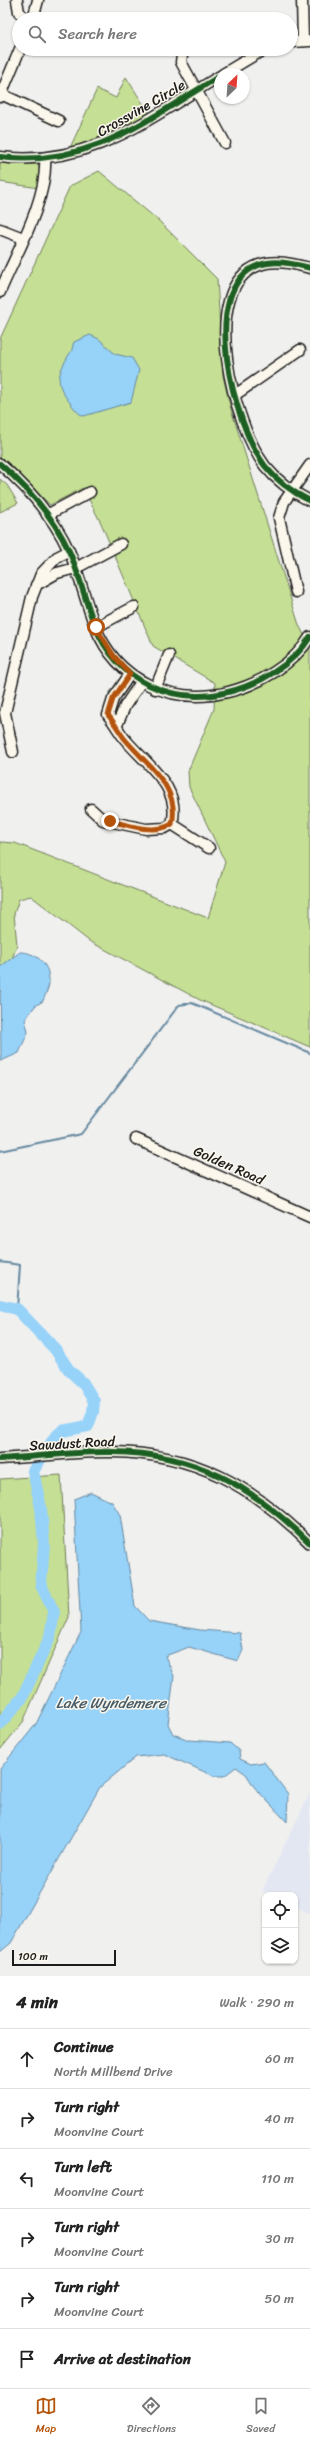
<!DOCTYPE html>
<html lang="en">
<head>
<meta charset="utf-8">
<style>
	:root { --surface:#fff; --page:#f2f2f2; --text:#222; --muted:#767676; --line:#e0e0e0; --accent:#b45309 }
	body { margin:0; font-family:Sriracha,sans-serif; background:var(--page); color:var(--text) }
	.controls { position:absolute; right:12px; bottom:12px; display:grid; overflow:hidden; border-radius:8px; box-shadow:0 1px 3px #0004 }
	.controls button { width:36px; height:36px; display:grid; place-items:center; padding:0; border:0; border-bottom:1px solid var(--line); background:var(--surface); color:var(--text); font:20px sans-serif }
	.compass { position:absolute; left:214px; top:68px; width:36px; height:36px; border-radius:50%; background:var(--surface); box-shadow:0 1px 3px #0004; rotate:25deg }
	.scale { position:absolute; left:12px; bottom:10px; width:104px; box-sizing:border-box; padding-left:4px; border:2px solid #1c1c1c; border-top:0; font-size:11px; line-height:14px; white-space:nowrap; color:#1c1c1c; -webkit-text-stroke:3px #fbf7ec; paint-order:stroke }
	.stop { position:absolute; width:12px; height:12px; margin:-9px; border:3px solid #b45309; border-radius:50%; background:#fff }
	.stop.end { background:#b45309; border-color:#fff; box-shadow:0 1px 4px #0008 }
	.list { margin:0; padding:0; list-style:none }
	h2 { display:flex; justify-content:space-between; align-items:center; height:52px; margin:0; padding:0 16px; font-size:17px }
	h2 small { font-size:13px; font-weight:400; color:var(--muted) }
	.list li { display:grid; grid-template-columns:26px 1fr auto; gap:12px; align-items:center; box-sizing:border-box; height:60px; padding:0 16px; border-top:1px solid var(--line) }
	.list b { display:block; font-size:15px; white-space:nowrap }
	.list p { margin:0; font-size:13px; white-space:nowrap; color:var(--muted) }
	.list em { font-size:13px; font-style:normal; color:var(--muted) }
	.icon { flex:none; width:22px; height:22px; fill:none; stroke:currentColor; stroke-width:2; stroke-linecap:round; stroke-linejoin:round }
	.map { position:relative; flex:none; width:310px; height:1976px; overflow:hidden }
	.search { position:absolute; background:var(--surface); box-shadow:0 1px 3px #0004; left:12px; right:12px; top:12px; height:44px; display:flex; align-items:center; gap:10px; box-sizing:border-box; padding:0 14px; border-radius:22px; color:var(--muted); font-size:15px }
	.sheet { height:412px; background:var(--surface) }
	nav { display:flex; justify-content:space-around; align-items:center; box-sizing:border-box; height:56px; border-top:1px solid var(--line); background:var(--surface); font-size:11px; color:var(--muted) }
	nav a { display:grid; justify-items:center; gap:2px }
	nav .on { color:var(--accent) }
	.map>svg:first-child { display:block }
	.built { fill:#e3e7f2 }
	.green { fill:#c5df95; stroke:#707e58 }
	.water { fill:#97d2f8; stroke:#6689a0 }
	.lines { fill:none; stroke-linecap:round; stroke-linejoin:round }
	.stream { stroke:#6689a0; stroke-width:2 }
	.river { stroke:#97d2f8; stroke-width:12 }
	.minor-casing { stroke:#1c1c1c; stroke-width:13 }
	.minor { stroke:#fbf7ec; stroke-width:10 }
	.cycleway-casing { stroke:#fbf7ec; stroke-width:8 }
	.cycleway { stroke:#1b5e20; stroke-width:6 }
	.route { stroke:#b45309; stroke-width:5 }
	.labels { text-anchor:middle; stroke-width:3; stroke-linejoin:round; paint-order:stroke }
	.street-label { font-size:14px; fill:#1c1c1c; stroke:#fbf7ec }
	.water-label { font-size:15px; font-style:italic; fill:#475c69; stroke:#fbf7ec }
</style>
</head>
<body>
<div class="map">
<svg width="310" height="1976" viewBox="0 0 310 1976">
	<rect width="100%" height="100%" fill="#f0f0ef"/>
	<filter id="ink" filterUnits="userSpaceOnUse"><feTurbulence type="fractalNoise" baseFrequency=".025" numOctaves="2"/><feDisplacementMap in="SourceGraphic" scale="8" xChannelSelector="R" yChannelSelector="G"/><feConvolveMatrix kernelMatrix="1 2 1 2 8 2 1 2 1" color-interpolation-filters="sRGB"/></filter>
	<g filter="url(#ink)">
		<polygon class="built" points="310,1793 310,1914 295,1906 295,1895 271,1895 262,1891"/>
		<g class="green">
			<polygon points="126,77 149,113 121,131 69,150 97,89 116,98"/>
			<polygon points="0,160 36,163 41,169 39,188 0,182"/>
			<polygon points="99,171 159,221 217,279 223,376 230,406 299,625 304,635 310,632 310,1047 200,1000 89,941 31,896 19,899 14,914 17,945 0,992 0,842 15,843 208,918 225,862 189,787 188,771 214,709 215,683 153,646 101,523 83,488 50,505 13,467 0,459 0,339 70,186"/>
			<polygon points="0,479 7,485 18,503 0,512"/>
			<polygon points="61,1475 69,1617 23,1722 0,1750 0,1479"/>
		</g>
		<g class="water">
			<path d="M90 335 99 339 115 354 132 358 139 370 131 402 84 416C78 414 75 409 71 404 54 383 57 375 70 353 73 350 72 346 74 342Z"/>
			<path d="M20 952C35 952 49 963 49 980 50 986 45 995 43 1001L35 1006 25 1020 28 1032 19 1053 1 1061 0 967Z"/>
			<polygon points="91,1492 112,1502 120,1515 135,1606 149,1621 200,1630 240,1633 243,1650 238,1661 189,1647 165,1656 174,1676 168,1724 173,1734 189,1740 230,1743 239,1751 240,1759 251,1764 264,1762 288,1794 287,1822 255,1788 246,1774 236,1767 224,1776 214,1776 164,1754 136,1757 100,1787 11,1943 0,1952 0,1769 36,1724 81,1632 74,1499"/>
		</g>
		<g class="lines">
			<g class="stream">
				<polyline points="0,1151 81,1134 179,1005 192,1003 310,1053"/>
				<polyline points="0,1262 20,1265 17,1309"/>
			</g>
			<polyline class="river" points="0,1305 17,1309 55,1349 69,1370 83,1383 94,1401 93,1412 88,1426 62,1431 55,1437 33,1471 41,1508 44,1544 41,1585 54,1612 50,1637 22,1698 0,1724"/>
			<defs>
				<g id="minor">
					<polyline points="17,0 19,12 26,19"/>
					<polyline points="302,0 303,41"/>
					<polyline points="33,19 38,0"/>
					<polyline points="291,42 310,41"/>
					<polyline points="183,49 181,62 225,143"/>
					<polyline points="223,74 258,53 270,49"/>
					<polyline points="1,94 59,121"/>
					<polyline points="0,97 20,49"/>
					<path d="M0 157C89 168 148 119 220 76"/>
					<polyline points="0,229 23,238"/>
					<path d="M310 268C294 264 276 259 259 265 196 288 235 427 265 466 277 481 292 492 310 501"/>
					<path d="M0 292C16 253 48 200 45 158"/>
					<polyline points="235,395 300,350"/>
					<path d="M0 464C27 487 54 518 69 551 80 575 85 601 95 626 117 681 172 706 228 692 258 685 294 664 310 637"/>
					<polyline points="47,515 90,492"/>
					<polyline points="36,585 57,573 76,568 121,544"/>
					<polyline points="296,592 279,518 284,502 310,465"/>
					<polyline points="96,627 134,607"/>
					<polyline points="155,689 169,655"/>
					<polyline points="117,725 125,706 141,682"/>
					<polyline points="13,752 5,713 32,597 41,574 57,557 69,551"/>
					<path d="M91 809 103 820 146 829 165 828 172 824C182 786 145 764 124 738 118 730 114 722 108 715L113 699 130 674"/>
					<polyline points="172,824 209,848"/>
					<polyline points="136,1139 310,1217"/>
					<path d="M0 1459C37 1457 75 1451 112 1452 196 1453 252 1486 310 1543"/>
				</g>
			</defs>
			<use href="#minor" class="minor-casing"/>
			<use href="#minor" class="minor"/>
			<defs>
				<g id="cycleway">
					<path d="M0 157C89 168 148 119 220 76"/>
					<path d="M310 268C294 264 276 259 259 265 196 288 235 427 265 466 277 481 292 492 310 501"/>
					<path d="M0 464C27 487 54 518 69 551 80 575 85 601 95 626 117 681 172 706 228 692 258 685 294 664 310 637"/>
					<path d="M0 1459C37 1457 75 1451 112 1452 196 1453 252 1486 310 1543"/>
				</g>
			</defs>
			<use href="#cycleway" class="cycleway-casing"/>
			<use href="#cycleway" class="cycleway"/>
		</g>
	</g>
	<g class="lines" filter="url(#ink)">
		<path class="route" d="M96 627 114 656 130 674 113 699 108 715C114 722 118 730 124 738 145 764 181 786 172 824 154 835 130 825 110 821"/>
	</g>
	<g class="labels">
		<g class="street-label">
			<text transform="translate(141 108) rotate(-30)" y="5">Crossvine Circle</text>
			<text transform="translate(229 1165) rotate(24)" y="5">Golden Road</text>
			<text transform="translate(72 1443) rotate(-3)" y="5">Sawdust Road</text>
		</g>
		<g class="water-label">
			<text x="111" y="1708">Lake Wyndemere</text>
		</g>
	</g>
</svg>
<div class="controls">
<button><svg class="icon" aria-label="locate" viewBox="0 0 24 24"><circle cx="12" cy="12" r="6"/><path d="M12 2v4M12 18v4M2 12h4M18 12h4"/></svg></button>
<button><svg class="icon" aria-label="layers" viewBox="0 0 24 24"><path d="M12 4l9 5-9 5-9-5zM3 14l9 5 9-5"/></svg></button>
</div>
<svg class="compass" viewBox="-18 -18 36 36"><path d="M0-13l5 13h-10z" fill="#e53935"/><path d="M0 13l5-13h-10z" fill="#767676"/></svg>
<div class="scale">100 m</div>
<div class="stop" style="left:96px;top:627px"></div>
<div class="stop end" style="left:110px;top:821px"></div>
<div class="search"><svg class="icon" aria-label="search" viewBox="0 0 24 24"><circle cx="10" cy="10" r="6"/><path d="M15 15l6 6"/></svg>Search here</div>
</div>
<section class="sheet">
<h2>4 min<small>Walk · 290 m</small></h2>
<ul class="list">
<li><svg class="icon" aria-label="ahead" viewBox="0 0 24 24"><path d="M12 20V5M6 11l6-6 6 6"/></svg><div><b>Continue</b><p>North Millbend Drive</p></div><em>60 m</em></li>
<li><svg class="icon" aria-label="right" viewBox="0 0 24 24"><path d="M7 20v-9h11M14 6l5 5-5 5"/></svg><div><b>Turn right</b><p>Moonvine Court</p></div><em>40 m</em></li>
<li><svg class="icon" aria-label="left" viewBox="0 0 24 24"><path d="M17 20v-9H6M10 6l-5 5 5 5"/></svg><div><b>Turn left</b><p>Moonvine Court</p></div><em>110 m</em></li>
<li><svg class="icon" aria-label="right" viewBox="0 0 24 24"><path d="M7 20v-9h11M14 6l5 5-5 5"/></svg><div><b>Turn right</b><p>Moonvine Court</p></div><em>30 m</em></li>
<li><svg class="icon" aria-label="right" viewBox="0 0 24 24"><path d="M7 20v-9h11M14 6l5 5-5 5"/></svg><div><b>Turn right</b><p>Moonvine Court</p></div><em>50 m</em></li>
<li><svg class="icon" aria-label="arrive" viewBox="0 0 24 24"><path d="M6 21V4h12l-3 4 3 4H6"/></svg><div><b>Arrive at destination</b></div></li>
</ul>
</section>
<nav>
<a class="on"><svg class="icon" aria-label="map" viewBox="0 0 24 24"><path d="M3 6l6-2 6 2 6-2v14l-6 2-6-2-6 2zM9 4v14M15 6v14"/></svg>Map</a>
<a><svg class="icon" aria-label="directions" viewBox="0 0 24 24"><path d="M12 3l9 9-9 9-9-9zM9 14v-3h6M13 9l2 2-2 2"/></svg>Directions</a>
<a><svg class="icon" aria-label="saved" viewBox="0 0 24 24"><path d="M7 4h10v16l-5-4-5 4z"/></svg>Saved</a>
</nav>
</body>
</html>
